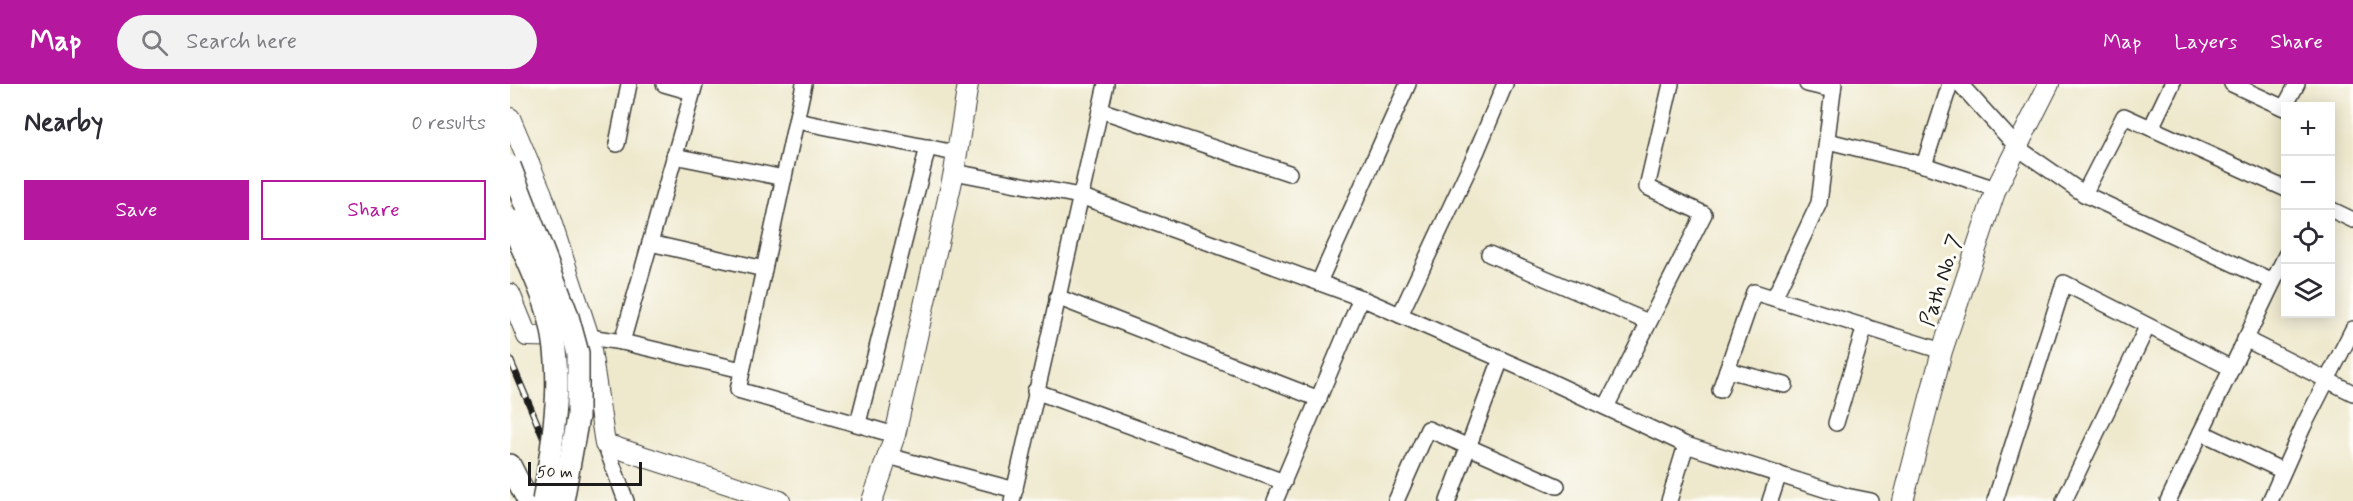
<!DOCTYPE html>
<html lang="en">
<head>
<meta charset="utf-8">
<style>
	:root { --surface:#fff; --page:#f2f2f3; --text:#2b2b33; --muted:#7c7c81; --line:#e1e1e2; --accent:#b5179e }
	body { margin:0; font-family:Mynerve,sans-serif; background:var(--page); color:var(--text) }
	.controls { position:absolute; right:18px; top:18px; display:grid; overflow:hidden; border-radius:0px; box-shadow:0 3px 15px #0003 }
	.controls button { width:54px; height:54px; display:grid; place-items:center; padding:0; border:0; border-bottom:2px solid var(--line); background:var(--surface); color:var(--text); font:30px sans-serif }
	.scale { position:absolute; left:18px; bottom:15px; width:114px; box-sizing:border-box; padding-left:6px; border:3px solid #1c1c1c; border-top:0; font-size:16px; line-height:21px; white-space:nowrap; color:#1c1c1c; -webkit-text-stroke:4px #fdfcf7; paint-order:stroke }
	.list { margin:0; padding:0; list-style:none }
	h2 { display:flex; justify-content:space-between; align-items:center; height:78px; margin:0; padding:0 24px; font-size:26px }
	h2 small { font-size:20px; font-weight:400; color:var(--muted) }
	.actions { display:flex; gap:12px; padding:18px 24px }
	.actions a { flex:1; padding:14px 0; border:2px solid var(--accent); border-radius:0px; text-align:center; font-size:21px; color:var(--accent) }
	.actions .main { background:var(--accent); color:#fff }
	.icon { flex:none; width:33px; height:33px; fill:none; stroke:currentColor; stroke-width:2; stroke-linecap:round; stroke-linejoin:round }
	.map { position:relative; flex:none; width:1843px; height:417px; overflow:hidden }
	header { display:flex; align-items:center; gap:36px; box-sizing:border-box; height:84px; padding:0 30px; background:var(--accent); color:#fff }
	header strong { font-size:28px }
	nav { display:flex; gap:33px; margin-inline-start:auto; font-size:21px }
	.search { width:420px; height:54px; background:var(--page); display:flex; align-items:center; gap:15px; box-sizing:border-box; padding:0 21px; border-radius:33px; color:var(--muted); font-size:22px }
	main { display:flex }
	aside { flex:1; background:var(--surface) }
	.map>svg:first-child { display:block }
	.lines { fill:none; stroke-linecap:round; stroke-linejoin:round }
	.minor-casing { stroke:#3c3b36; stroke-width:18 }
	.tertiary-casing { stroke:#3c3b36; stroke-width:22 }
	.secondary-casing { stroke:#3c3b36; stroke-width:24 }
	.minor { stroke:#fff; stroke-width:15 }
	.tertiary { stroke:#fff; stroke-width:20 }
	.secondary { stroke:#fff; stroke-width:21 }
	.rail-casing { stroke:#1c1c1c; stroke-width:7 }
	.rail { stroke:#fdfcf7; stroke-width:4.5; stroke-dasharray:14; stroke-linecap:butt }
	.secondary-bridge-casing { stroke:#3c3b36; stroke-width:24; stroke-linecap:butt }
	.secondary-bridge { stroke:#fff; stroke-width:21 }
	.labels { text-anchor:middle; stroke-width:6; stroke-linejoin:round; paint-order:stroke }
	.street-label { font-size:22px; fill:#1c1c1c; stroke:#fdfcf7 }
</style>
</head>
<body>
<header>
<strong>Map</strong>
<div class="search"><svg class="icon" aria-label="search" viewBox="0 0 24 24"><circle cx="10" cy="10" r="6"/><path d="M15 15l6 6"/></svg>Search here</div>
<nav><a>Map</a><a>Layers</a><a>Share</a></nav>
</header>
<main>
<aside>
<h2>Nearby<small>0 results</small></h2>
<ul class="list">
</ul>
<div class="actions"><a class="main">Save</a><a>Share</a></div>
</aside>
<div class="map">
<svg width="1843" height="417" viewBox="0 0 1843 417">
	<rect width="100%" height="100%" fill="#fdfcf7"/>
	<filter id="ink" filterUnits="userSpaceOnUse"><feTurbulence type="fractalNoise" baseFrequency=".0167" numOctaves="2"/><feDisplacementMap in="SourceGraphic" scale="12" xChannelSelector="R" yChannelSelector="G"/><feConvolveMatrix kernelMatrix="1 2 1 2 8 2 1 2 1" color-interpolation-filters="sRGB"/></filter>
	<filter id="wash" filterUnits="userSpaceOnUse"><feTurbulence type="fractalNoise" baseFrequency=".008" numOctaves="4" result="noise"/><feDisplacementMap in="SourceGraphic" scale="24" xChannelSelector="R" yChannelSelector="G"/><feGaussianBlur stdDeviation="1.35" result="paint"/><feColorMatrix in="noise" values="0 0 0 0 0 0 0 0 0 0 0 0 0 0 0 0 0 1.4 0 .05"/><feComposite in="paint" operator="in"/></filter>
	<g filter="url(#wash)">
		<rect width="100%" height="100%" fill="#eee8cc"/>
	</g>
	<g filter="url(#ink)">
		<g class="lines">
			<defs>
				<g id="minor">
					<polyline points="154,0 182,8"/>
					<polyline points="294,0 228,306 385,351"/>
					<polyline points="1297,0 1323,6 1324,0"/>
					<polyline points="1450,0 1508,64 1574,110 1763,198"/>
					<polyline points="1722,0 1774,24 1787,0"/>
					<polyline points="590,26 779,89"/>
					<polyline points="287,37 445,69"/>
					<polyline points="1641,44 1662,0"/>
					<polyline points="1318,57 1414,81 1486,105"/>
					<polyline points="107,60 119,0"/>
					<polyline points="164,72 274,94"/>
					<polyline points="1414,81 1440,0"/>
					<polyline points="444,88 570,112 703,160 851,214 1018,287 1176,361 1336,412 1361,417"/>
					<polyline points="1574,110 1614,32 1776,105"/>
					<polyline points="1820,125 1843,136"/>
					<polyline points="140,159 254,185"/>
					<polyline points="979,170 1138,238"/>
					<polyline points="809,198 898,0"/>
					<polyline points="547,213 809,315"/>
					<polyline points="1264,214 1309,119 1323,6"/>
					<polyline points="890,231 966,69 995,0"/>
					<polyline points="79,253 112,258 232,286"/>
					<polyline points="1735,255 1843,309"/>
					<polyline points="112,258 185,0"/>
					<polyline points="1217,286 1275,301"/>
					<polyline points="1210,306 1244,208 1432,267"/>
					<polyline points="525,307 774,398"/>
					<polyline points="1096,323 1194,130 1137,103 1161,0"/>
					<polyline points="348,339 418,63"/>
					<polyline points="1326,339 1355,242"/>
					<polyline points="1691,348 1773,387"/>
					<polyline points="95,360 116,417"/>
					<polyline points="378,372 505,406"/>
					<polyline points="502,417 596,0"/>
					<polyline points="765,417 851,214"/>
					<polyline points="886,417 918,345 1047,402"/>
					<polyline points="938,417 991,275"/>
					<polyline points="1159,417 1176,361"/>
					<polyline points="1260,417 1269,390"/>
					<polyline points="1485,417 1554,199 1721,284"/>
					<polyline points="1554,417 1637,243"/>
					<polyline points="1658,417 1776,171"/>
					<polyline points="1760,417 1793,343 1843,245"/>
				</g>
				<g id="tertiary">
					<polyline points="0,34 32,110 79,253 95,360 270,417"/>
					<polyline points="0,210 17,252 58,253"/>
					<polyline points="362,417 385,351 444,88 458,0"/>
					<polyline points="1393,417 1432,267 1486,105 1539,0"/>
				</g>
				<polyline id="secondary" points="0,381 18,417"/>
			</defs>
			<use href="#minor" class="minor-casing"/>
			<use href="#tertiary" class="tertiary-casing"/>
			<use href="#secondary" class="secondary-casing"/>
			<use href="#minor" class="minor"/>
			<use href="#tertiary" class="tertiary"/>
			<use href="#secondary" class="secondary"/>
			<defs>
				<polyline id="rail" points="0,275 60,417"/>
			</defs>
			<use href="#rail" class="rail-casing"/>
			<use href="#rail" class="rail"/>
			<defs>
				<g id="secondary-bridge">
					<polyline points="0,82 57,229 68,269 68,333 53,417"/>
					<path d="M0 136C11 163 24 189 34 217 57 281 44 351 33 417"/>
				</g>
			</defs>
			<use href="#secondary-bridge" class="secondary-bridge-casing"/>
			<use href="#secondary-bridge" class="secondary-bridge"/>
		</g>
	</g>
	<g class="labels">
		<g class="street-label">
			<text transform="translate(1430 196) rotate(-72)" y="8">Path No. 7</text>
		</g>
	</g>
</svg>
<div class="controls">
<button>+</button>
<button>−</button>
<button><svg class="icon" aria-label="locate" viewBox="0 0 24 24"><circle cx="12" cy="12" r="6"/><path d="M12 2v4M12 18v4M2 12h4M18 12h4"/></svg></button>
<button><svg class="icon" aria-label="layers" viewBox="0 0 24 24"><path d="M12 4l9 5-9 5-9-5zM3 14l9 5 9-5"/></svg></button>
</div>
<div class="scale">50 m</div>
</div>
</main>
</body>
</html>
